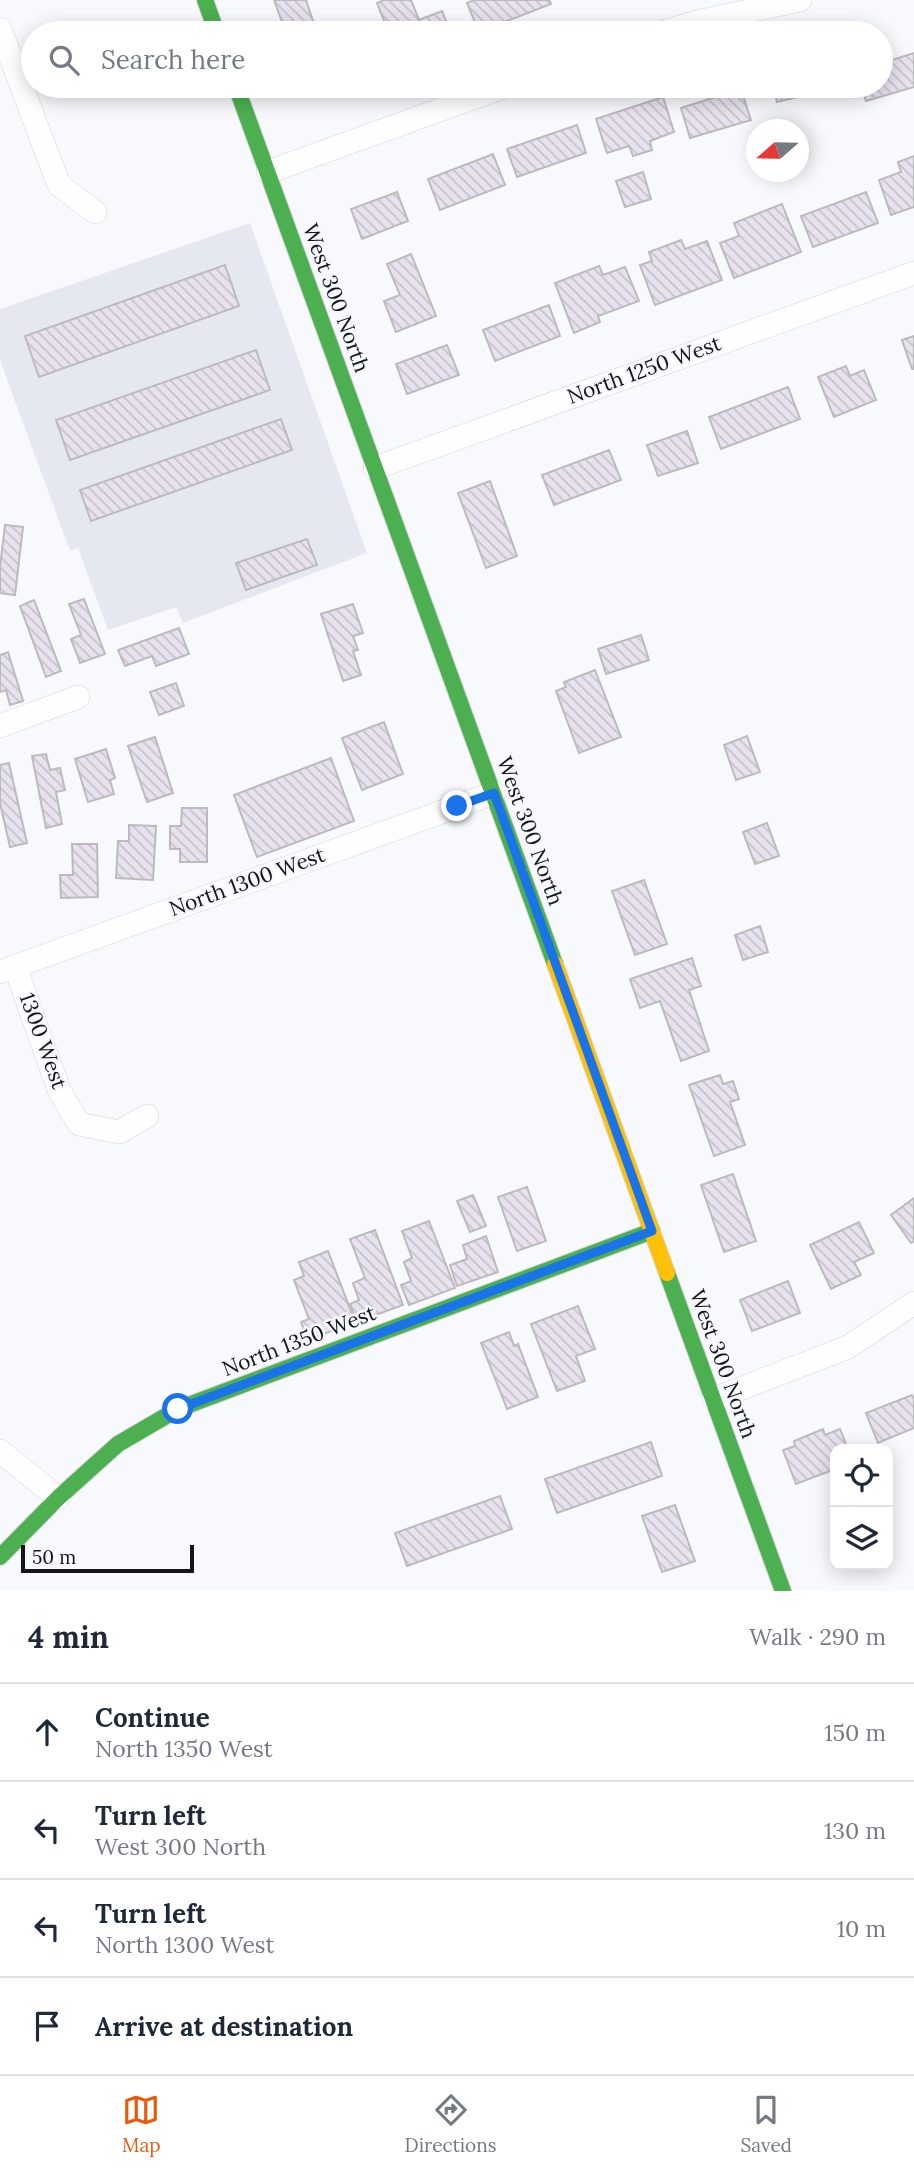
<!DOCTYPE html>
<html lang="en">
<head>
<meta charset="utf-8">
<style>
	:root { --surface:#fff; --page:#f2f2f3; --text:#1f2937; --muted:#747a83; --line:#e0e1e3; --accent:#ea580c }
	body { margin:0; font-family:Lora,serif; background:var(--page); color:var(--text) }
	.controls { position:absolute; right:21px; bottom:21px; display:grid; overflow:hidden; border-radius:14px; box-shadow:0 4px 18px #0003 }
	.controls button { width:63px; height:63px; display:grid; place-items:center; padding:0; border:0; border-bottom:2px solid var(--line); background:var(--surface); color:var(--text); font:35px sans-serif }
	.compass { position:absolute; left:746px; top:119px; width:63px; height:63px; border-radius:50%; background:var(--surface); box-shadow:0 4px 18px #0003; rotate:250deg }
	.scale { position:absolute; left:21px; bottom:18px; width:173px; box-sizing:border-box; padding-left:7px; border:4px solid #151618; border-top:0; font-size:19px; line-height:24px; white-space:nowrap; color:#151618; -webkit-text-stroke:5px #f6f8fe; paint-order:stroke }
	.stop { position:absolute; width:21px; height:21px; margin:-16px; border:5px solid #1a73e8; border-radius:50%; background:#fff }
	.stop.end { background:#1a73e8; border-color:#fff; box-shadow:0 2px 7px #0008 }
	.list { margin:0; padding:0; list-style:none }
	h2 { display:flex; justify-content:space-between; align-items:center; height:91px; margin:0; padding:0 28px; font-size:30px }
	h2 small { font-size:23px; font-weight:400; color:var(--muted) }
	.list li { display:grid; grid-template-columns:46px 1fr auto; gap:21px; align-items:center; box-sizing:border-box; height:98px; padding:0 28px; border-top:2px solid var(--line) }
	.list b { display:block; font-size:26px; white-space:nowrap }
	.list p { margin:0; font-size:23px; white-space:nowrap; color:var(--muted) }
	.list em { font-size:23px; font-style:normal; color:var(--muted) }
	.icon { flex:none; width:38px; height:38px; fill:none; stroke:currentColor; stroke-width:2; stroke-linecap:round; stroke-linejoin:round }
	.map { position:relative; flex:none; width:914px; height:1591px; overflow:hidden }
	.search { position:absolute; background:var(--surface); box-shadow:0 4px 18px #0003; left:21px; right:21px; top:21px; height:77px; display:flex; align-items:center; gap:18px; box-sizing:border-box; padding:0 24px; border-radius:38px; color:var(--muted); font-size:26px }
	.sheet { height:483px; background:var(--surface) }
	nav { display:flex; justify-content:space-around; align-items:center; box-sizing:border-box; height:98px; border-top:2px solid var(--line); background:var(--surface); font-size:19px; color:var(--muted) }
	nav a { display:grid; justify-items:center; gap:4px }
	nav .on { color:var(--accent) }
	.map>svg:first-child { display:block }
	.built { fill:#e6e8f1 }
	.building { fill:url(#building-back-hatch); stroke:#bbbbbd; stroke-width:2 }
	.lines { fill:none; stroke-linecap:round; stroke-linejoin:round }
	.street-casing { stroke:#d5d5d8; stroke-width:24 }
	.fast-casing { stroke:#d5d5d8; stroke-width:18 }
	.slow-casing { stroke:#d5d5d8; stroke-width:18 }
	.street { stroke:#fefeff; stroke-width:23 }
	.fast { stroke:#4caf50; stroke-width:16 }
	.slow { stroke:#ffc107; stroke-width:16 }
	.route { stroke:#1a73e8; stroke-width:9 }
	.labels { text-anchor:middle; stroke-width:5; stroke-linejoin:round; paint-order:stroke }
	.street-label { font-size:21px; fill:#151618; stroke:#f6f8fe }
</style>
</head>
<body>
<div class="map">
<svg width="914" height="1591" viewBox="0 0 914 1591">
	<defs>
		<pattern id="building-back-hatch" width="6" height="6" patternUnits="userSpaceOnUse" patternTransform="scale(1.75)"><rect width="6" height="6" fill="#e8e2ef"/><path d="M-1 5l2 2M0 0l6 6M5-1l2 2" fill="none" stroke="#c6c1cc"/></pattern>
	</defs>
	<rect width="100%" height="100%" fill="#f8f9fc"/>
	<polygon class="built" points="250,223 367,553 183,623 176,607 108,630 78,548 70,551 0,360 0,309"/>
	<g class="building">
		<polygon points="274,0 306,0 314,24 286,33"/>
		<polygon points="384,0 411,0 419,20 442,11 451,33 389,33 377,3"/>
		<polygon points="474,0 549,0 551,4 479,32 467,3"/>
		<polygon points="888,46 892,60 914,53 914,87 866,101 861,86 881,86 881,49"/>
		<polygon points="298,86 329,86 302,96"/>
		<polygon points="719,86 740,86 751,120 690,138 681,108 722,95"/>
		<polygon points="773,86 843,86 777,102"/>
		<polygon points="663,97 674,132 650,141 652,150 633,156 629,146 607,153 596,119"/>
		<polygon points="577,125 586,153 517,177 507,149"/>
		<polygon points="493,154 505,185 440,210 428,179"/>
		<polygon points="914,156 914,207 891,215 879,180 901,172 898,162"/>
		<polygon points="643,172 651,199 625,207 616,181"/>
		<polygon points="397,192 408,221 362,239 351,209"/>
		<polygon points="866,192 878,223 813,247 801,216"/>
		<polygon points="782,204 801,252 734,278 720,243 739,236 734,223"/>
		<polygon points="681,240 685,249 707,241 722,280 655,305 640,265 652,261 649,252"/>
		<polygon points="411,254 436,316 396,332 384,301 400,295 387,264"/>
		<polygon points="225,265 239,306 39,377 25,336"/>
		<polygon points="599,266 603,275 625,267 639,301 598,316 600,322 574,333 555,283"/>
		<polygon points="549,305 560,336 495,361 483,330"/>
		<polygon points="914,336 914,369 912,369 902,340"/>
		<polygon points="447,345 459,375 407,394 396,364"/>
		<polygon points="256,350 270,390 70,460 56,420"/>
		<polygon points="846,366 850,376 864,370 876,400 834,417 818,377"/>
		<polygon points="788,387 800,419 721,449 709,417"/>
		<polygon points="281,419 292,450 91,521 80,490"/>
		<polygon points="687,431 698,463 658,476 647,445"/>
		<polygon points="609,450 621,480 554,505 542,475"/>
		<polygon points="490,481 517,556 486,568 458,493"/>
		<polygon points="5,525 23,527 15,595 0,593 0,567"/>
		<polygon points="307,539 317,565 246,590 236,563"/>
		<polygon points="84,599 105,654 80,663 71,639 81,635 69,604"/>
		<polygon points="34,600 61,671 46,677 20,606"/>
		<polygon points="353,604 363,633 353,636 358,650 353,651 361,675 343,681 321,614"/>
		<polygon points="179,628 189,654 156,666 152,656 125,666 118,650"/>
		<polygon points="641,635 649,660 606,674 598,649"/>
		<polygon points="8,652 23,701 10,705 6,690 0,692 0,655"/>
		<polygon points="595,670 621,737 579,753 556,691 566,687 564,682"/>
		<polygon points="176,683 184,706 159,715 150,692"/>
		<polygon points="384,722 403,774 362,790 342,738"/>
		<polygon points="747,736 760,772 736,780 724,745"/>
		<polygon points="155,737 173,793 147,802 128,746"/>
		<polygon points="106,749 115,778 110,780 114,794 88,802 75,759"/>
		<polygon points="46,754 50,770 60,768 65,790 56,792 62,824 46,828 32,756"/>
		<polygon points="331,758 354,821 257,857 234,795"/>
		<polygon points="9,763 27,843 10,847 0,803 0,765"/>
		<polygon points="182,808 207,808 207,862 180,862 180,849 170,849 170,826 181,826"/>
		<polygon points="767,823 779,856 755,864 743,832"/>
		<polygon points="129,825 156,826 153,880 116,878 118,841 129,841"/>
		<polygon points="72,844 97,844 98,897 61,898 60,875 73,875"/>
		<polygon points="644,880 667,944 635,955 612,891"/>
		<polygon points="760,926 768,952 743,960 735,935"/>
		<polygon points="692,958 701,986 689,990 709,1051 681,1061 660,1001 640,1008 630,979"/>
		<polygon points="720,1075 723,1084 733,1081 739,1099 730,1102 745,1145 714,1156 689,1085"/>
		<polygon points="733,1174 756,1241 724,1252 701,1185"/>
		<polygon points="527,1187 546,1241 517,1251 498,1197"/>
		<polygon points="473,1195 486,1226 470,1232 457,1201"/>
		<polygon points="914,1198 914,1241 911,1243 891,1215"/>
		<polygon points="429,1221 455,1288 409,1305 401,1285 411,1281 404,1262 412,1258 402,1231"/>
		<polygon points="859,1222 874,1253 854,1262 861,1275 831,1289 810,1245"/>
		<polygon points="375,1230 403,1305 357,1322 350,1304 359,1300 353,1283 365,1278 350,1239"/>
		<polygon points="486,1236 498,1272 457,1286 450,1265 467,1259 463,1245"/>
		<polygon points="328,1251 355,1322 308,1340 301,1322 309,1319 294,1280 304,1276 299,1262"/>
		<polygon points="788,1281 800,1313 752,1331 740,1300"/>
		<polygon points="578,1306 595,1349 576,1356 585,1381 557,1391 531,1324"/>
		<polygon points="509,1332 514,1346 518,1344 538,1397 507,1409 481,1343"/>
		<polygon points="912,1395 914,1400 914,1428 878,1443 866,1413"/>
		<polygon points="823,1429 825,1435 840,1429 848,1449 835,1449 835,1469 796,1484 783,1450 795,1446 794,1441"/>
		<polygon points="651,1442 662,1476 557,1513 545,1479"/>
		<polygon points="500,1496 512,1529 407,1566 395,1533"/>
		<polygon points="675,1505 695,1561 662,1572 642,1516"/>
	</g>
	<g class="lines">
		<defs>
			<g id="street">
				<polyline points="0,29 59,185 95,212"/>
				<polyline points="660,33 697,22 800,0"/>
				<polyline points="268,172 506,86"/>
				<polyline points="375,468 914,273"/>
				<polyline points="0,726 78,697"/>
				<polyline points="15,966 59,1090 79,1124 119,1132 147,1116"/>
				<polyline points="0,972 494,793"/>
				<polyline points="714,1399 848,1347 914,1303"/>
				<polyline points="0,1451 58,1498"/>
			</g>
			<g id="fast">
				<polyline points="205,0 217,33"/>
				<polyline points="236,86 555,964"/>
				<polyline points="667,1273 783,1591"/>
				<polyline points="0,1557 58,1498 118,1444 178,1409 652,1231"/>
			</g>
			<polyline id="slow" points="555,964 667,1273"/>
		</defs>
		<use href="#street" class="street-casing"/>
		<use href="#fast" class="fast-casing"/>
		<use href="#slow" class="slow-casing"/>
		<use href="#street" class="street"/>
		<use href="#fast" class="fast"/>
		<use href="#slow" class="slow"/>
	</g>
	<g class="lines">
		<polyline class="route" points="178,1409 652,1231 494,793 457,806"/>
	</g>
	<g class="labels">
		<g class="street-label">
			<text transform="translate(336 298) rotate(70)" y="7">West 300 North</text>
			<text transform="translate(644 370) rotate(-20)" y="7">North 1250 West</text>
			<text transform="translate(530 831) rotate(70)" y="7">West 300 North</text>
			<text transform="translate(247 882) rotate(-20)" y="7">North 1300 West</text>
			<text transform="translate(43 1041) rotate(70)" y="7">1300 West</text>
			<text transform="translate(299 1341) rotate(-21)" y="7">North 1350 West</text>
			<text transform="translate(723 1364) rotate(70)" y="7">West 300 North</text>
		</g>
	</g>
</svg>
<div class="controls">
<button><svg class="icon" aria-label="locate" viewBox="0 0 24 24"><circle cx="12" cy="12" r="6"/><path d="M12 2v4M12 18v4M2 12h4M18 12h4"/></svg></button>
<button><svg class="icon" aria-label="layers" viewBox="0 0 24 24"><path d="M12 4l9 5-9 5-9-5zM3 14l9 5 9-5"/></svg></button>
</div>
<svg class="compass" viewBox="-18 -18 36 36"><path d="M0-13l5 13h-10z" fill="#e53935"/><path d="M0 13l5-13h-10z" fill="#747a83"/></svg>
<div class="scale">50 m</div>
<div class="stop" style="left:178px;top:1409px"></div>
<div class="stop end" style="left:457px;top:806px"></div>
<div class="search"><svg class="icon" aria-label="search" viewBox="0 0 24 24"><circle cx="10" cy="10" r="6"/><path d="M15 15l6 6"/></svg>Search here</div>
</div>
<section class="sheet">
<h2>4 min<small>Walk · 290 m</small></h2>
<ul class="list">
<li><svg class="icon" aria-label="ahead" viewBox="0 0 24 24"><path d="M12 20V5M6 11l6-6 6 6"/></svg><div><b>Continue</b><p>North 1350 West</p></div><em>150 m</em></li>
<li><svg class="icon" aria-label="left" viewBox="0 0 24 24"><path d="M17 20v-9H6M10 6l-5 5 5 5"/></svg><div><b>Turn left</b><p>West 300 North</p></div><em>130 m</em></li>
<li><svg class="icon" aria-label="left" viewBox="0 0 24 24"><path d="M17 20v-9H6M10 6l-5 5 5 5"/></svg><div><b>Turn left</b><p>North 1300 West</p></div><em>10 m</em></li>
<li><svg class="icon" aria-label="arrive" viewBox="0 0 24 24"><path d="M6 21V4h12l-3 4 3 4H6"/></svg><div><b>Arrive at destination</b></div></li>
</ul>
</section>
<nav>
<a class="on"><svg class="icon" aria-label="map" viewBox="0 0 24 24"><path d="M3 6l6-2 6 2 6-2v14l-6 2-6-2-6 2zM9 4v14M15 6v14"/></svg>Map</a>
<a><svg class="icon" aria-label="directions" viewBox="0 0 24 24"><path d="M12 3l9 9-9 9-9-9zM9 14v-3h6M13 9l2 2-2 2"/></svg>Directions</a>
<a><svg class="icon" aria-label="saved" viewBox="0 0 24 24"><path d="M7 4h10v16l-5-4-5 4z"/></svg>Saved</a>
</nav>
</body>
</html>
